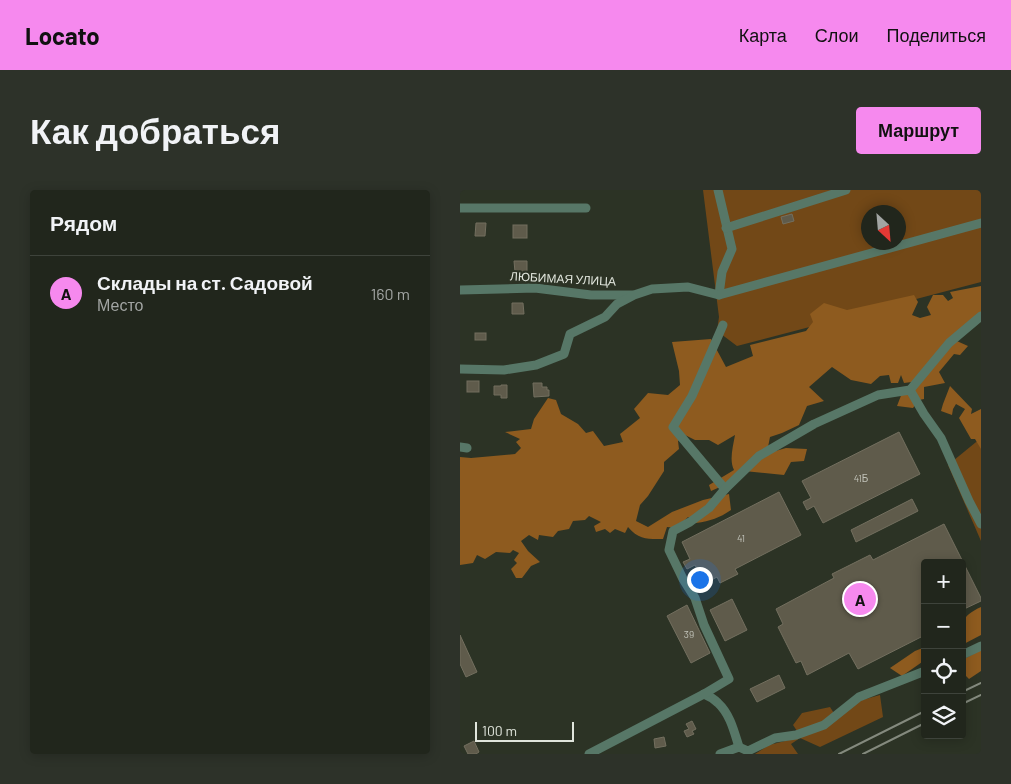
<!DOCTYPE html>
<html lang="ru">
<head>
<meta charset="utf-8">
<style>
	:root { --surface:#21261c; --page:#2d3229; --text:#f1f3f6; --muted:#a2a5a3; --line:#3e433b; --accent:#f689ee }
	body { margin:0; font-family:Barlow,sans-serif; background:var(--page); color:var(--text) }
	.controls { position:absolute; right:15px; bottom:15px; display:grid; overflow:hidden; border-radius:5px; box-shadow:0 2px 12px #0003 }
	.controls button { width:45px; height:45px; display:grid; place-items:center; padding:0; border:0; border-bottom:1px solid var(--line); background:var(--surface); color:var(--text); font:25px sans-serif }
	.compass { position:absolute; left:401px; top:15px; width:45px; height:45px; border-radius:50%; background:var(--surface); box-shadow:0 2px 12px #0003; rotate:154deg }
	.scale { position:absolute; left:15px; bottom:12px; width:99px; box-sizing:border-box; padding-left:5px; border:2px solid #e0e5dc; border-top:0; font-size:14px; line-height:18px; white-space:nowrap; color:#e0e5dc; -webkit-text-stroke:4px #2c3325; paint-order:stroke }
	.you { position:absolute; left:239px; top:389px; width:18px; height:18px; margin:-12px; border:4px solid #fff; border-radius:50%; background:#1a73e8; box-shadow:0 0 0 8px #1a73e833 }
	.badge { display:grid; place-items:center; width:32px; height:32px; border-radius:50%; background:var(--accent); color:#111; font-size:16px; font-weight:700 }
	.pin { position:absolute; translate:-50% -50%; border:2px solid #fff; box-shadow:0 1px 5px #0006 }
	.list { margin:0; padding:0; list-style:none }
	h2 { display:flex; justify-content:space-between; align-items:center; height:65px; margin:0; padding:0 20px; font-size:21px }
	h2 small { font-size:16px; font-weight:400; color:var(--muted) }
	.list li { display:grid; grid-template-columns:32px 1fr auto; gap:15px; align-items:center; box-sizing:border-box; height:75px; padding:0 20px; border-top:1px solid var(--line) }
	.list b { display:block; font-size:19px; white-space:nowrap }
	.list p { margin:0; font-size:16px; white-space:nowrap; color:var(--muted) }
	.list em { font-size:16px; font-style:normal; color:var(--muted) }
	.icon { flex:none; width:28px; height:28px; fill:none; stroke:currentColor; stroke-width:2; stroke-linecap:round; stroke-linejoin:round }
	.map { position:relative; flex:none; width:521px; height:564px; overflow:hidden; border-radius:5px }
	header { display:flex; align-items:center; gap:30px; box-sizing:border-box; height:70px; padding:0 25px; background:var(--accent); color:#111 }
	header strong { font-size:24px }
	nav { display:flex; gap:28px; margin-inline-start:auto; font-size:18px }
	.intro { display:flex; align-items:center; justify-content:space-between; box-sizing:border-box; height:120px; padding:0 30px }
	h1 { margin:0; font-size:35px }
	.button { padding:12px 22px; border-radius:5px; background:var(--accent); color:#111; font-size:18px; font-weight:700 }
	main { display:flex; gap:30px; padding:0 30px }
	aside { flex:1; background:var(--surface); border-radius:5px; box-shadow:0 2px 12px #0003 }
	.map>svg:first-child { display:block }
	.green { fill:#724817; fill-rule:evenodd }
	.forest { fill:#8e5b1f }
	.building { fill:#5f5b4b; stroke:#736f5f }
	.lines { fill:none; stroke-linecap:round; stroke-linejoin:round }
	.minor { stroke:#577767; stroke-width:9 }
	.rail { stroke:#848a7e; stroke-width:2 }
	.labels { text-anchor:middle; stroke-width:4.5; stroke-linejoin:round; paint-order:stroke }
	.number-label { font-size:10px; fill:#c0c2b8 }
	.street-label { font-size:12px; fill:#e0e5dc; stroke:#2c3325 }
</style>
</head>
<body>
<header>
<strong>Locato</strong>
<nav><a>Карта</a><a>Слои</a><a>Поделиться</a></nav>
</header>
<div class="intro"><h1>Как добраться</h1><a class="button">Маршрут</a></div>
<main>
<aside>
<h2>Рядом<small></small></h2>
<ul class="list">
<li><span class="badge">A</span><div><b>Склады на ст. Садовой</b><p>Место</p></div><em>160 m</em></li>
</ul>
</aside>
<div class="map">
<svg width="521" height="564" viewBox="0 0 521 564">
	<rect width="100%" height="100%" fill="#2c3325"/>
	<g class="green">
		<path d="M243 0H521V92L277 156 257 141 259 127ZM408 22H438V52H408Z"/>
		<polygon points="521,248 521,351 488,275"/>
		<polygon points="420,505 423,527 360,557 340,548 331,554 338,564 295,564 309,555 329,550 337,541 333,535 342,523 370,517 377,528 402,510"/>
	</g>
	<g class="forest">
		<path d="M521 96V126L490 148 508 156 500 165 494 164 479 182 485 193 464 197V209L459 210 453 218 437 216 442 203 452 192 444 193 441 185 438 193H431L429 185 420 186 411 194 391 190 372 177 349 197 364 211 347 216 339 235 322 243 310 247 308 257 312 262 326 258 347 259 344 271 331 272 324 285 284 281 278 289 251 301 249 295 274 280C269 270 273 257 275 245L258 255 249 250H235L225 245 218 251 219 259 204 272V281L188 306 180 315 176 331 188 337 212 322 243 310 269 304 271 320C259 328 251 331 236 333L228 327 217 338 207 337 203 349C188 349 179 350 168 337L165 343 155 339 150 343 145 339 136 342 134 336 141 332 129 326 125 330 113 331 109 339 98 341 93 347 79 345 78 350 69 345 61 351 68 361 80 372 71 376 62 388H56L51 379 57 373 54 370 59 363 53 360 50 363 36 362 25 369 17 365 13 373 0 375V267L11 268 55 264 61 258 56 252 60 249 45 242 71 239 74 229 88 208 96 210 101 224 118 234 126 243 133 241 144 256 163 252 160 244 180 228 174 219 188 203 208 205 220 195 219 181 212 152 251 149 266 177 293 166 290 155 346 141 353 132 350 124 364 113 387 120 454 105 458 112 452 125 460 128 471 125 467 117 473 105H483L488 111 493 108 490 102Z"/>
		<polygon points="490,196 512,219 511,224 521,219 521,259 515,249 511,249 499,228 505,219 496,214 493,219 492,225 481,221 483,214"/>
		<path d="M521 417V445L502 455C502 434 499 427 521 417Z"/>
		<polygon points="465,457 465,470 442,486 430,478 455,461"/>
		<polygon points="521,460 521,481 509,489 502,482 502,470"/>
	</g>
	<g class="building">
		<polygon points="332,24 334,31 323,34 321,27"/>
		<polygon points="16,33 26,33 25,46 15,46"/>
		<rect x="53" y="35" width="14" height="13"/>
		<polygon points="54,71 67,71 67,81 55,82"/>
		<polygon points="52,113 63,113 64,124 52,124"/>
		<rect x="15" y="143" width="11" height="7"/>
		<rect x="7" y="191" width="12" height="11"/>
		<polygon points="73,193 82,193 82,197 87,197 87,200 89,200 89,206 74,207"/>
		<polygon points="41,195 47,195 47,208 41,208 41,205 34,205 34,196 41,196"/>
		<polygon points="439,242 460,284 363,333 354,316 347,320 343,312 351,308 342,291"/>
		<polygon points="319,302 341,345 275,379 278,384 260,393 257,387 244,394 235,375 227,379 223,372 230,369 222,352"/>
		<polygon points="452,309 458,321 396,352 391,340"/>
		<polygon points="484,334 521,408 521,411 502,420 502,373 465,373 465,445 398,479 389,463 347,485 341,471 336,473 318,437 323,434 316,419 374,388 372,384 410,365 413,370"/>
		<polygon points="272,409 287,440 265,451 250,420"/>
		<polygon points="227,415 250,463 231,473 207,426"/>
		<polygon points="0,445 17,482 6,487 0,474"/>
		<polygon points="319,485 325,498 297,512 290,499"/>
		<polygon points="232,531 236,539 232,541 234,544 227,547 224,541 229,539 226,534"/>
		<polygon points="204,547 206,556 195,558 194,549"/>
		<polygon points="14,551 19,562 16,564 8,564 4,556"/>
	</g>
	<g class="lines">
		<g class="minor">
			<polyline points="258,0 272,59 262,82 259,105"/>
			<polyline points="0,18 126,18"/>
			<polyline points="266,38 386,0"/>
			<polyline points="0,100 75,98 131,105 172,105"/>
			<polyline points="263,135 232,206 213,237 265,299"/>
			<polyline points="0,179 44,180 76,175 104,164 110,144 145,127 157,114 174,105 192,99 228,97 259,105 521,33"/>
			<polyline points="450,200 464,224 481,248 509,311 521,334"/>
			<polyline points="0,257 7,258"/>
			<polyline points="502,465 521,456"/>
			<path d="M244 504C249 506 254 509 258 513 270 524 274 541 279 557"/>
			<polyline points="129,564 244,504 269,489 244,435 235,408 223,389 209,360 213,341 230,332 249,318 265,299 299,266 354,234 418,205 450,200 489,153 521,126"/>
			<polyline points="260,564 279,557 288,561 315,548 336,545 364,535 399,507 465,481"/>
		</g>
		<g class="rail">
			<polyline points="502,502 521,493"/>
			<polyline points="502,514 521,505"/>
			<polyline points="379,564 465,521"/>
			<polyline points="403,564 465,533"/>
		</g>
	</g>
	<g class="labels">
		<g class="number-label">
			<text x="401" y="292">41Б</text>
			<text x="281" y="352">41</text>
			<text x="229" y="448">39</text>
		</g>
		<g class="street-label">
			<text transform="translate(103 89) rotate(3)" y="4">ЛЮБИМАЯ УЛИЦА</text>
		</g>
	</g>
</svg>
<div class="controls">
<button>+</button>
<button>−</button>
<button><svg class="icon" aria-label="locate" viewBox="0 0 24 24"><circle cx="12" cy="12" r="6"/><path d="M12 2v4M12 18v4M2 12h4M18 12h4"/></svg></button>
<button><svg class="icon" aria-label="layers" viewBox="0 0 24 24"><path d="M12 4l9 5-9 5-9-5zM3 14l9 5 9-5"/></svg></button>
</div>
<svg class="compass" viewBox="-18 -18 36 36"><path d="M0-13l5 13h-10z" fill="#e53935"/><path d="M0 13l5-13h-10z" fill="#a2a5a3"/></svg>
<div class="scale">100 m</div>
<div class="you"></div>
<div class="pin badge" style="left:400px;top:409px">A</div>
</div>
</main>
</body>
</html>
